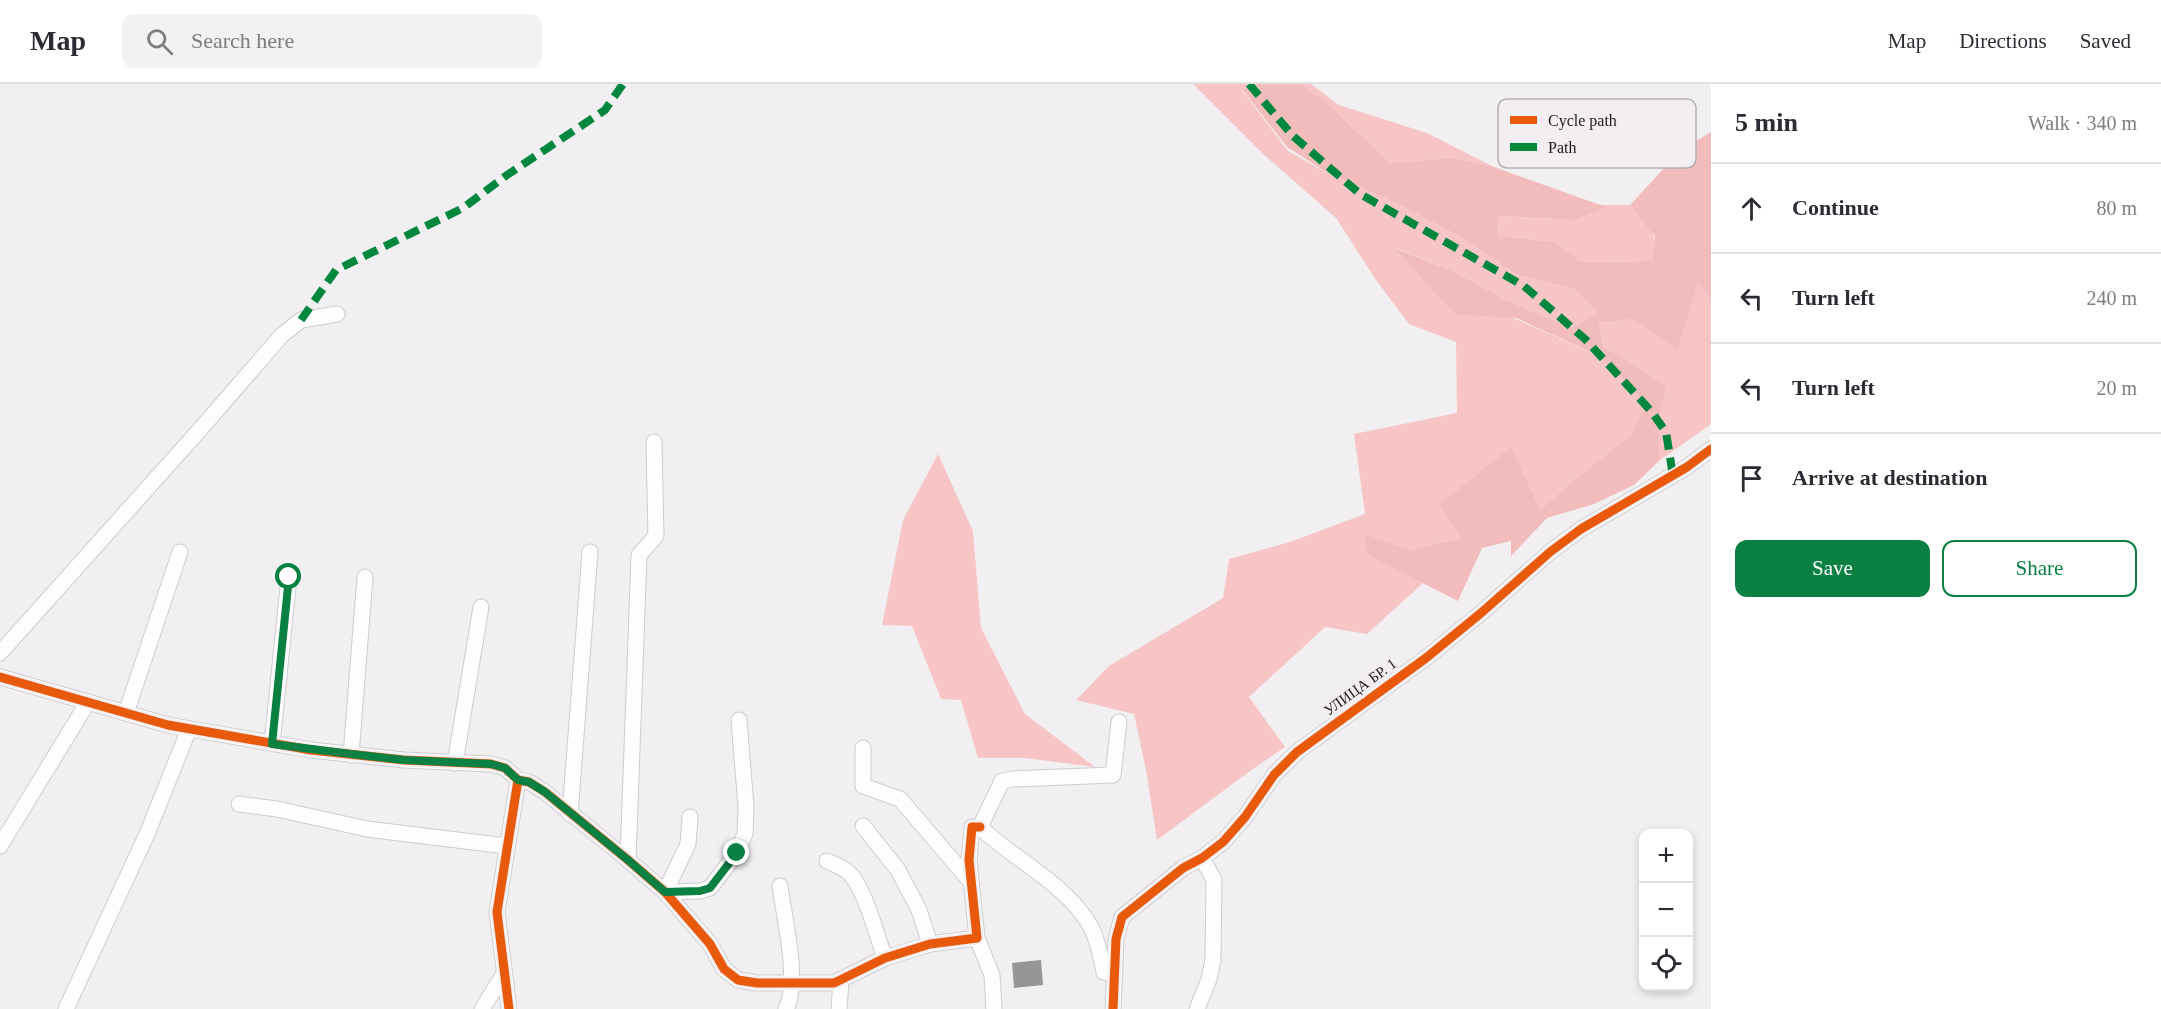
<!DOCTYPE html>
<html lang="en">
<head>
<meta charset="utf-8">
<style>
	:root { --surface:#fff; --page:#f2f2f3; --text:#2b2b33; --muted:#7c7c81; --line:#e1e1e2; --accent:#0b8043 }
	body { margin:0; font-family:"Times New Roman",serif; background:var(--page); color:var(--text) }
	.controls { position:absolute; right:18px; bottom:18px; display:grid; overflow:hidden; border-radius:12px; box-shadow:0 3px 9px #0003 }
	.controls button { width:54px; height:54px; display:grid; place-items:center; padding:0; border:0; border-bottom:2px solid var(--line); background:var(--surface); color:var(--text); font:30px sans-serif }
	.stop { position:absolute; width:18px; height:18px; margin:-14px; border:4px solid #0b8043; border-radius:50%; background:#fff }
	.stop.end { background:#0b8043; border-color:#fff; box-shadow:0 2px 6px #0008 }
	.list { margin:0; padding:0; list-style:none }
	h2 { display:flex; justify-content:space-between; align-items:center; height:78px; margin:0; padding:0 24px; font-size:26px }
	h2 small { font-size:20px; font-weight:400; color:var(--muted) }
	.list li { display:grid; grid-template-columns:39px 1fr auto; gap:18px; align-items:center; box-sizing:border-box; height:90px; padding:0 24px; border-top:2px solid var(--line) }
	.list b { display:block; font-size:22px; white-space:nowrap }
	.list em { font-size:20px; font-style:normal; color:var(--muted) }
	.actions { display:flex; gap:12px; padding:18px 24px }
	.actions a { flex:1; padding:14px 0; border:2px solid var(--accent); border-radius:12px; text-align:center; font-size:21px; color:var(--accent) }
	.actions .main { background:var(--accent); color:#fff }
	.icon { flex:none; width:33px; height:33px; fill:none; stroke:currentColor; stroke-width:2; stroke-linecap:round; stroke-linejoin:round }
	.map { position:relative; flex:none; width:1711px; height:925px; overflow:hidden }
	header { display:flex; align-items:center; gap:36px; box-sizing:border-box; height:84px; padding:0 30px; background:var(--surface); border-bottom:2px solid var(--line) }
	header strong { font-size:28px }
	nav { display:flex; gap:33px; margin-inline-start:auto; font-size:21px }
	.search { width:420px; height:54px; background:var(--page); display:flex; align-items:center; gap:15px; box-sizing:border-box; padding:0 21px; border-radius:12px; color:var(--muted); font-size:22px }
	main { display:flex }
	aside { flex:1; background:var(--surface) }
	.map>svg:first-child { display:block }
	.green { fill:#f8c5c6 }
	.forest { fill:#f2bcbd }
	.building { fill:#969597 }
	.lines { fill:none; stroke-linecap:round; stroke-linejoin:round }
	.minor-casing { stroke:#ceccce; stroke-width:17 }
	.minor { stroke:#fdfdfd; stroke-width:15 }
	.quiet { stroke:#00873e; stroke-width:8; stroke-dasharray:15 8; stroke-linecap:butt }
	.cycleway-casing { stroke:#f2eef2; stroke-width:13 }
	.cycleway { stroke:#e8590c; stroke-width:9 }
	.route { stroke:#0b8043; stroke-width:8 }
	.labels { text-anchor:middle; stroke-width:6; stroke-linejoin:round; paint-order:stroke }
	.street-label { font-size:15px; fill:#1c1b1c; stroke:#f2eef2 }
	.key { fill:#f2eef2; stroke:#b2afb2; stroke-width:1.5 }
	.key-label { font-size:16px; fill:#1c1b1c }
</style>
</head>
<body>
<header>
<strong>Map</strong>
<div class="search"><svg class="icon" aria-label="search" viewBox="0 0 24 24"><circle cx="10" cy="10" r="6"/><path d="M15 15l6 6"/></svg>Search here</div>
<nav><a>Map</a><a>Directions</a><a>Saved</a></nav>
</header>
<main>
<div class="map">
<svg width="1711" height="925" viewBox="0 0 1711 925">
	<rect width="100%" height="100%" fill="#f1eff1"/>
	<g class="green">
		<polygon points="1193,0 1258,0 1242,6 1288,67 1329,90 1396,119 1463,154 1517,191 1575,205 1597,228 1572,244 1506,216 1453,187 1395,164 1455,229 1509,232 1597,271 1648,319 1631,351 1573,397 1539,427 1511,363 1462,454 1410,466 1367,471 1423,499 1367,550 1325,543 1249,613 1285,663 1250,687 1157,756 1146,686 1134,630 1076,616 1109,582 1223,514 1229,475 1290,458 1365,430 1354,350 1457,329 1456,258 1409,240 1376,196 1336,134 1262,69"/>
		<polygon points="1301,0 1311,0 1339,21 1427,49 1494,83 1454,74 1390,79 1325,17"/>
		<path d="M1602 121H1630C1645 140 1662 151 1653 177L1581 178 1556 158 1498 152 1499 132 1575 136Z"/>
		<polygon points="1699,198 1711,214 1711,340 1659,377 1660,332 1667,302 1603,262 1599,239 1634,235"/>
		<polygon points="938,370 973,447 981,544 1025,630 1095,683 1025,674 978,674 961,616 941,615 912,542 882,541 903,436"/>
	</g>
	<polygon class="forest" points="1258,0 1301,0 1325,17 1390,79 1454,74 1494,83 1606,123 1575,136 1499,132 1498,152 1556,158 1581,178 1653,177 1655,153 1630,121 1681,66 1711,48 1711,214 1698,199 1677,266 1634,235 1599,239 1603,262 1667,302 1660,332 1659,377 1634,401 1594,420 1547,434 1511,472 1511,457 1482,464 1458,517 1367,471 1364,450 1410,466 1462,454 1439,421 1511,363 1540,426 1573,397 1631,351 1647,319 1597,271 1516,234 1455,230 1394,164 1453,187 1506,216 1572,244 1597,228 1575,205 1517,191 1463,154 1396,119 1329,90 1287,63 1242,5"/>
	<polygon class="building" points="1041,876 1043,901 1014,904 1012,879"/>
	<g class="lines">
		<defs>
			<g id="minor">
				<polyline points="0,569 204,341 281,252 301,236 337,230"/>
				<polyline points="0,593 168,641 311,666 404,676 491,680 505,684 518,696 497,828 509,925"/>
				<polyline points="126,629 180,468"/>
				<polyline points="272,660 289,493"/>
				<polyline points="863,664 863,702 900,715 971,798"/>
				<polyline points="351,671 365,493"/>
				<polyline points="455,679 481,523"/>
				<polyline points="518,696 529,698 545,708 628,776 665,808 710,860 724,885 738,896 757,899 834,899 885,874 930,860 977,854 969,776 972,743 980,743"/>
				<polyline points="239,720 277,725 367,745 506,762"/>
				<polyline points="570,730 590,468"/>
				<polyline points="690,733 688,760 665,808 700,807 710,804 737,769 745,750 746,723 739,636"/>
				<polyline points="863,742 898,786 919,826 930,860"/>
				<polyline points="0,762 88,618"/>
				<polyline points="628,776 639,471 656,452 654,358"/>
				<path d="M827 777C834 780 842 783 848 788 864 801 877 853 885 874"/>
				<path d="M780 802C784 833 800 899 786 925"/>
				<polyline points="977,854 992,891 994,925"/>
				<path d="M1115 889 1104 888C1101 873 1098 857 1091 843 1066 799 1015 777 980 743L1002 697 1013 695 1113 691 1119 638"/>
				<polyline points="66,925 147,750 189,645"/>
				<polyline points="482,925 504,890"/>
				<polyline points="839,925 841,897"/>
				<polyline points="1113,925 1116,855 1122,833 1183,784 1202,774 1223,758 1245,733 1274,691 1297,668 1426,574 1481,529 1550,468 1581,445 1687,383 1711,365"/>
				<polyline points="1197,925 1209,895 1213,876 1214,796 1202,774"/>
			</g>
		</defs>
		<use href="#minor" class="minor-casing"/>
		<use href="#minor" class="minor"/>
		<g class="quiet">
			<polyline points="1249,0 1293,52 1360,110 1524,202 1585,255 1651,327 1666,348 1673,392"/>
			<polyline points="301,236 336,186 463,124 507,91 605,26 623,0"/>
		</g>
		<defs>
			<g id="cycleway">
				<polyline points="0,593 168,641 311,666 404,676 491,680 505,684 518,696 497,828 509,925"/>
				<polyline points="518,696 529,698 545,708 628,776 665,808 710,860 724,885 738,896 757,899 834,899 885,874 930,860 977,854 969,776 972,743 980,743"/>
				<polyline points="1113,925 1116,855 1122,833 1183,784 1202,774 1223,758 1245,733 1274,691 1297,668 1426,574 1481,529 1550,468 1581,445 1687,383 1711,365"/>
			</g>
		</defs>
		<use href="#cycleway" class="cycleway-casing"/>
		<use href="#cycleway" class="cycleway"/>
	</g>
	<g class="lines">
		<polyline class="route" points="289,493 272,660 351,670 404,676 491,680 505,684 518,696 529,698 545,708 628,776 665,808 700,807 710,804 737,769"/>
	</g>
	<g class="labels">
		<g class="street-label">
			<text transform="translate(1360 603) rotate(-36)" y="5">УЛИЦА БР. 1</text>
		</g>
	</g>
	<rect x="1498" y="15" width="198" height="69" rx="9" class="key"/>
	<rect x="1510" y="32" width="27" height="8" fill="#e8590c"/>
	<rect x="1510" y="59" width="27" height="8" fill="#00873e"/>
	<g class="key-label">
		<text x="1548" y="42">Cycle path</text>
		<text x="1548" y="69">Path</text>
	</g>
</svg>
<div class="controls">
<button>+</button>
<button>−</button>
<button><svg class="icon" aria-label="locate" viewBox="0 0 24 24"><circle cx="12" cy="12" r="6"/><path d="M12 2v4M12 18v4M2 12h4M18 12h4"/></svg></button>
</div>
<div class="stop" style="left:289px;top:493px"></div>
<div class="stop end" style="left:737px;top:769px"></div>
</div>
<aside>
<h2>5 min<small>Walk · 340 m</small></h2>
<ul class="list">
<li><svg class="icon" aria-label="ahead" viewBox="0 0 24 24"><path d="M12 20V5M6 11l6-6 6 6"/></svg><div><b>Continue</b></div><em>80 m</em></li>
<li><svg class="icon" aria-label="left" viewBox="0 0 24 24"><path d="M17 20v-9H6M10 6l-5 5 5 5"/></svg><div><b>Turn left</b></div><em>240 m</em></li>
<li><svg class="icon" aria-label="left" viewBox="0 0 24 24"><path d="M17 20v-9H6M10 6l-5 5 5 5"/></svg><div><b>Turn left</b></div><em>20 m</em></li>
<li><svg class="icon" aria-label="arrive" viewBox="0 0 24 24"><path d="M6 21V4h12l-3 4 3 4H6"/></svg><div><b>Arrive at destination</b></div></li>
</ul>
<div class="actions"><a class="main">Save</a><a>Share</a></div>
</aside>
</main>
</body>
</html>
